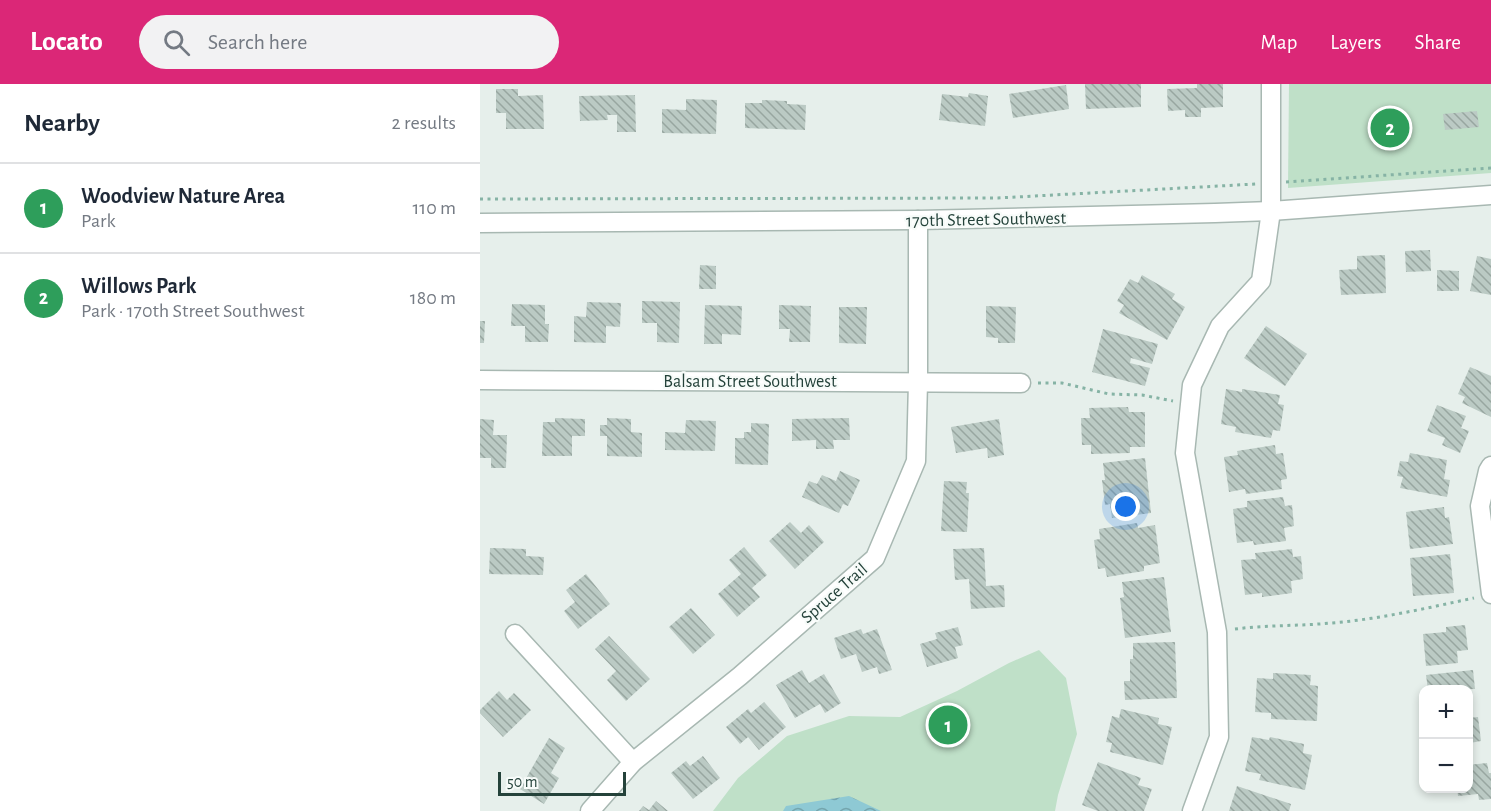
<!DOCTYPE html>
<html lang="en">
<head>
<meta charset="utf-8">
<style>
	:root { --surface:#fff; --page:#f2f2f3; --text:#1f2937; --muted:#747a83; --line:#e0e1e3; --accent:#db2777 }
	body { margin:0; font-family:"Alegreya Sans",sans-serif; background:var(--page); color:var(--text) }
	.controls { position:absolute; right:18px; bottom:18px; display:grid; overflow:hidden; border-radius:12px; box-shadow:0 3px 9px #0003 }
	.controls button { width:54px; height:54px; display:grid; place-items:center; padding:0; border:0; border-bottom:2px solid var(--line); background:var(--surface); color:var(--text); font:30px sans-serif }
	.scale { position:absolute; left:18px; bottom:15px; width:128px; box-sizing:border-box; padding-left:6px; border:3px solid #24423a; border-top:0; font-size:16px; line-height:21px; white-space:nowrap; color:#24423a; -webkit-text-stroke:4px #f7fbf9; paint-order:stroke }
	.you { position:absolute; left:646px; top:423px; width:21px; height:21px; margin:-15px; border:4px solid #fff; border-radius:50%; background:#1a73e8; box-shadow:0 0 0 9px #1a73e833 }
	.badge { display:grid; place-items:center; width:39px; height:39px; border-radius:50%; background:var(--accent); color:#fff; font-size:20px; font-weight:700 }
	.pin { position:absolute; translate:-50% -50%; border:3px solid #fff; box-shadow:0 2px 6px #0006 }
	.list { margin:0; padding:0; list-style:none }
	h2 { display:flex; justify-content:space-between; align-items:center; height:78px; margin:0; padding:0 24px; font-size:26px }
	h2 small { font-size:20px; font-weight:400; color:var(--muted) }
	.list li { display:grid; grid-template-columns:39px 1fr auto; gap:18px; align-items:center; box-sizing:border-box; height:90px; padding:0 24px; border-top:2px solid var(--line) }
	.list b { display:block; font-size:22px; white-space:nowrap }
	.list p { margin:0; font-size:20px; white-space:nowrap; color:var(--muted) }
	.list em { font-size:20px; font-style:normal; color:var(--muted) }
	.icon { flex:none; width:33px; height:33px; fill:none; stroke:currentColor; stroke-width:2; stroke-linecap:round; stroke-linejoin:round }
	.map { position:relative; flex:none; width:1011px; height:727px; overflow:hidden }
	header { display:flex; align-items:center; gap:36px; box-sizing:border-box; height:84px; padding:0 30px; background:var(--accent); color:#fff }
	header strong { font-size:28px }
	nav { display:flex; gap:33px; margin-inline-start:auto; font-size:21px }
	.search { width:420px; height:54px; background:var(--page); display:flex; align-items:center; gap:15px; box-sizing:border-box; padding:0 21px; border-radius:33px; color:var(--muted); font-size:22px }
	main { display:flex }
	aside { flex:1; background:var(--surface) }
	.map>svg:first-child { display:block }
	.green { fill:#bfe0c8 }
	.water { fill:url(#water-waves) }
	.building { fill:url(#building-back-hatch) }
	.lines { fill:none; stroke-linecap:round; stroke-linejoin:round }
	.minor-casing { stroke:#a8b8b2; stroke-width:21 }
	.path { stroke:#86b3a5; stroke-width:3; stroke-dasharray:3 4.5; stroke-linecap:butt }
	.minor { stroke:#fff; stroke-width:18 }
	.labels { text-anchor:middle; stroke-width:4.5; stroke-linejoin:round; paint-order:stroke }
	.street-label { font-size:18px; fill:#24423a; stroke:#f7fbf9 }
</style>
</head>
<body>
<header>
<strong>Locato</strong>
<div class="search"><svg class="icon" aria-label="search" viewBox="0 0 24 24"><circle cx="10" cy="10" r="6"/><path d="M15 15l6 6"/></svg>Search here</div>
<nav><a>Map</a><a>Layers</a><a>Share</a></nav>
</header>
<main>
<aside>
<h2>Nearby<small>2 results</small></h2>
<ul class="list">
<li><span class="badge" style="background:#2e9e5b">1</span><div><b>Woodview Nature Area</b><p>Park</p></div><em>110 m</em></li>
<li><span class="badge" style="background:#2e9e5b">2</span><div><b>Willows Park</b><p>Park · 170th Street Southwest</p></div><em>180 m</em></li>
</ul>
</aside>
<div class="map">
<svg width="1011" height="727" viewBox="0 0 1011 727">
	<defs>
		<pattern id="water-waves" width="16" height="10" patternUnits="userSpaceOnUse" patternTransform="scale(1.5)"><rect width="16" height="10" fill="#8ec9d4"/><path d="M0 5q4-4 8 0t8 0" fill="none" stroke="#74a5ad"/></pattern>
		<pattern id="building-back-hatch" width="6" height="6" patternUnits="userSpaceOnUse" patternTransform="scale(1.5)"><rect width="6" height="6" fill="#bbcac4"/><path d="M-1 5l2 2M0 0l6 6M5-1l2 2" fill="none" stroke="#98a6a0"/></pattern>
	</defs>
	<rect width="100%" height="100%" fill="#e6efeb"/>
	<g class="green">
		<polygon points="809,0 1011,0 1011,89 808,104"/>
		<polygon points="559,566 586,594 597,650 578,711 575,727 233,727 258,694 307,652 369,632 420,633 477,607 529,579"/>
	</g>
	<polygon class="water" points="369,712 401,727 303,727 306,722"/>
	<g class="building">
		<polygon points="605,0 661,0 661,23 606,25"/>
		<polygon points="717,0 743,0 743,23 721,24 721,33 705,33 705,26 688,27 687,5 717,4"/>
		<polygon points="586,1 589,25 533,34 529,10"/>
		<polygon points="16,5 38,5 38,12 63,11 64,45 26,45 26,29 16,29"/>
		<polygon points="489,9 508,12 505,42 459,36 462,10 488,13"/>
		<polygon points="155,11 156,48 137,48 137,31 127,31 128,36 100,37 99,12"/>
		<polygon points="206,15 237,16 236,50 182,49 182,25 206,26"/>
		<polygon points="282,16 307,17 307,20 326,21 325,46 265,44 265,19 282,19"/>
		<polygon points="997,27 999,43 965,46 963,30"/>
		<polygon points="950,166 951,187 926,188 925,167"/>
		<polygon points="905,171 906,209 861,211 859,186 877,185 877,172"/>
		<polygon points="997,172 1011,175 1011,211 990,207"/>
		<polygon points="220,181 236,182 236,205 219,205"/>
		<polygon points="957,186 979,187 979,207 957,207"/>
		<polygon points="662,191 695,210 692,215 705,223 687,256 639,229 644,221 637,217 650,195 658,199"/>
		<polygon points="162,217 200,218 199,259 177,258 177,239 162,239"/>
		<polygon points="107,218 141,219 140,243 126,242 126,259 94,258 94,232 106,233"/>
		<polygon points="32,220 65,221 65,240 69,240 68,258 45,258 45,242 31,242"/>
		<polygon points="225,221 262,222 261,251 242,250 242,260 224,260"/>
		<polygon points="299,221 331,222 330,258 309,258 310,245 299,245"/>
		<polygon points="506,222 536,223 535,259 518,259 518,254 506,253"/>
		<polygon points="359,223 387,223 386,260 359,259"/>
		<polygon points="0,237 5,237 4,259 0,259"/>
		<polygon points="786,242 827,270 805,302 764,274"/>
		<polygon points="623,245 678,260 672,280 651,274 650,279 670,284 665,302 612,288"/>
		<polygon points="990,283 1011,292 1011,333 982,319 985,313 978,310"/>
		<polygon points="746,305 762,308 762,305 800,311 798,320 804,321 800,347 793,346 791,354 755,348 756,343 741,340"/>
		<polygon points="957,321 986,332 981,344 989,347 980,369 962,361 965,354 947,347"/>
		<polygon points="648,323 649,328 665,328 665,363 650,363 650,369 611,370 611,361 602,361 601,334 610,334 609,324"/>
		<polygon points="75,334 105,335 105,352 92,352 92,372 62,372 63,338 75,338"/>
		<polygon points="127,334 151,335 151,348 162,349 162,373 127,372 127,352 120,352 120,341 127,341"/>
		<polygon points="369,334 370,356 353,356 354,365 336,365 336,356 312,357 312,335"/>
		<polygon points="0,335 14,336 13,351 27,351 26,384 11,384 11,374 0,374"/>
		<polygon points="519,335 524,371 508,374 507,364 476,369 471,343"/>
		<polygon points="206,336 236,337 235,367 185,366 185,348 205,349"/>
		<polygon points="271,339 289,340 288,381 255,380 255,354 264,354 264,348 271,348"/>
		<polygon points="795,361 796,370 803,369 807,395 801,396 802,405 766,410 765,405 749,408 744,373 758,371 757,367"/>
		<polygon points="930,369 967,376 964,395 970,396 967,413 920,404 923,393 917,392 920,377 928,378"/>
		<polygon points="665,374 671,429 632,434 630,420 625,421 622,396 625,396 623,379"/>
		<polygon points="360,387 380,396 368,422 363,420 359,429 322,413 329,397 337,400 342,391 356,397"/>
		<polygon points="464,397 487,398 486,409 489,409 487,448 461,447"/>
		<polygon points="803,413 805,422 812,421 814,442 804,444 806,457 774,461 773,457 757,459 753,425 767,423 767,417"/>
		<polygon points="964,423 965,434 969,433 973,460 930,465 926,428"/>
		<polygon points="310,438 321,449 329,441 344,458 315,485 289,457"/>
		<polygon points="657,439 658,444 675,441 680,479 664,482 664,487 627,493 625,484 618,485 614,456 620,455 619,445"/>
		<polygon points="264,463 287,491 272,504 280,513 257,533 238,510 261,490 249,476"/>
		<polygon points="10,464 46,465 46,472 64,473 63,491 9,490"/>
		<polygon points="504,464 506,502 524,501 525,523 491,525 489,495 475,496 473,465"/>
		<polygon points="812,465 813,473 821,472 823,495 811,497 812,509 782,513 782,509 765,511 761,476 776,475 775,469"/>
		<polygon points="970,470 974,509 933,512 930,474"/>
		<polygon points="106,490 130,520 98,545 84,527 95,518 86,506"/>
		<polygon points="684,493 691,548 645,554 640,514 644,513 642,498"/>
		<polygon points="211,524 235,551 213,570 189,543"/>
		<polygon points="985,541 988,566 977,567 978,579 946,582 943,550 966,548 966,543"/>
		<polygon points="478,543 483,561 475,563 478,574 447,583 440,560 457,555 455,549"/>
		<polygon points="381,545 383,550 397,545 412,586 399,590 397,583 382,588 376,570 361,575 354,554"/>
		<polygon points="129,552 170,595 146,617 127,596 136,587 115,565"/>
		<polygon points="695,558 697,614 645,616 644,597 650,597 650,575 653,575 653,559"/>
		<polygon points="322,586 329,599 344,590 361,619 345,629 340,620 315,634 296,601"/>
		<polygon points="993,586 995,605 948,606 946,591"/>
		<polygon points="793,589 831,591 830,601 838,602 837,637 791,635 791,629 775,628 777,594 793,595"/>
		<polygon points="19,607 27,616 34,609 51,626 23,653 0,629 0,626"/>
		<polygon points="284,618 306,643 279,666 268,653 260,660 246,643 268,625 271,629"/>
		<polygon points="641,625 679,634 678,640 692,643 683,681 630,668 632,659 626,658 632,632 639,634"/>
		<polygon points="998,633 1001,657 990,659 992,671 988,671 988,634"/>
		<polygon points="772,653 789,656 790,653 824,660 823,669 832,671 825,706 779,696 781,690 765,687"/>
		<polygon points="69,654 85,664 71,689 79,694 64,720 40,705"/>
		<polygon points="223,672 240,694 213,715 191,689 206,677 210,682"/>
		<polygon points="618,678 661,694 658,701 672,705 664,727 618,727 602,721"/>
		<polygon points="1007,679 1009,689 1011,689 1011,715 999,716 998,710 978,712 977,704 988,704 988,681"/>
		<polygon points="757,702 811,720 809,727 749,727"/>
		<polygon points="176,717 188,727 159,727 163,722 169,726"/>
	</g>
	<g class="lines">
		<defs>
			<g id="minor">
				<polyline points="0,139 438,136 735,129 791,127 1011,111"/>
				<polyline points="0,296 541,299"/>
				<polyline points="1011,382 1008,387 1000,422 1011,510"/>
				<polyline points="35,550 153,678"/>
				<polyline points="110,727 153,678 260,592 395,474 436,377 438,298 438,136"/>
				<polyline points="712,727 739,653 737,548 705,369 712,301 740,242 781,197 791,127 791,0"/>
			</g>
		</defs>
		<use href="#minor" class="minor-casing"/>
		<g class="path">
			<polyline points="806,98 1011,84"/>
			<polyline points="0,115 518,114 776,100"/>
			<polyline points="558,299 582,299 629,310 662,311 693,317"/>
			<path d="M755 545C787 541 820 542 852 539 900 535 947 524 994 514"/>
		</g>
		<use href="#minor" class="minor"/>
	</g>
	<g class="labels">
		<g class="street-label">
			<text transform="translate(506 135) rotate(-1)" y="6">170th Street Southwest</text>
			<text x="270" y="303">Balsam Street Southwest</text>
			<text transform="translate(354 509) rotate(-41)" y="6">Spruce Trail</text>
		</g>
	</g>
</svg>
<div class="controls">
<button>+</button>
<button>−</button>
</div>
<div class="scale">50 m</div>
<div class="you"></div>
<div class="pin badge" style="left:468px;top:641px;background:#2e9e5b">1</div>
<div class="pin badge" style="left:910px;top:44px;background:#2e9e5b">2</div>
</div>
</main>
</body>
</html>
